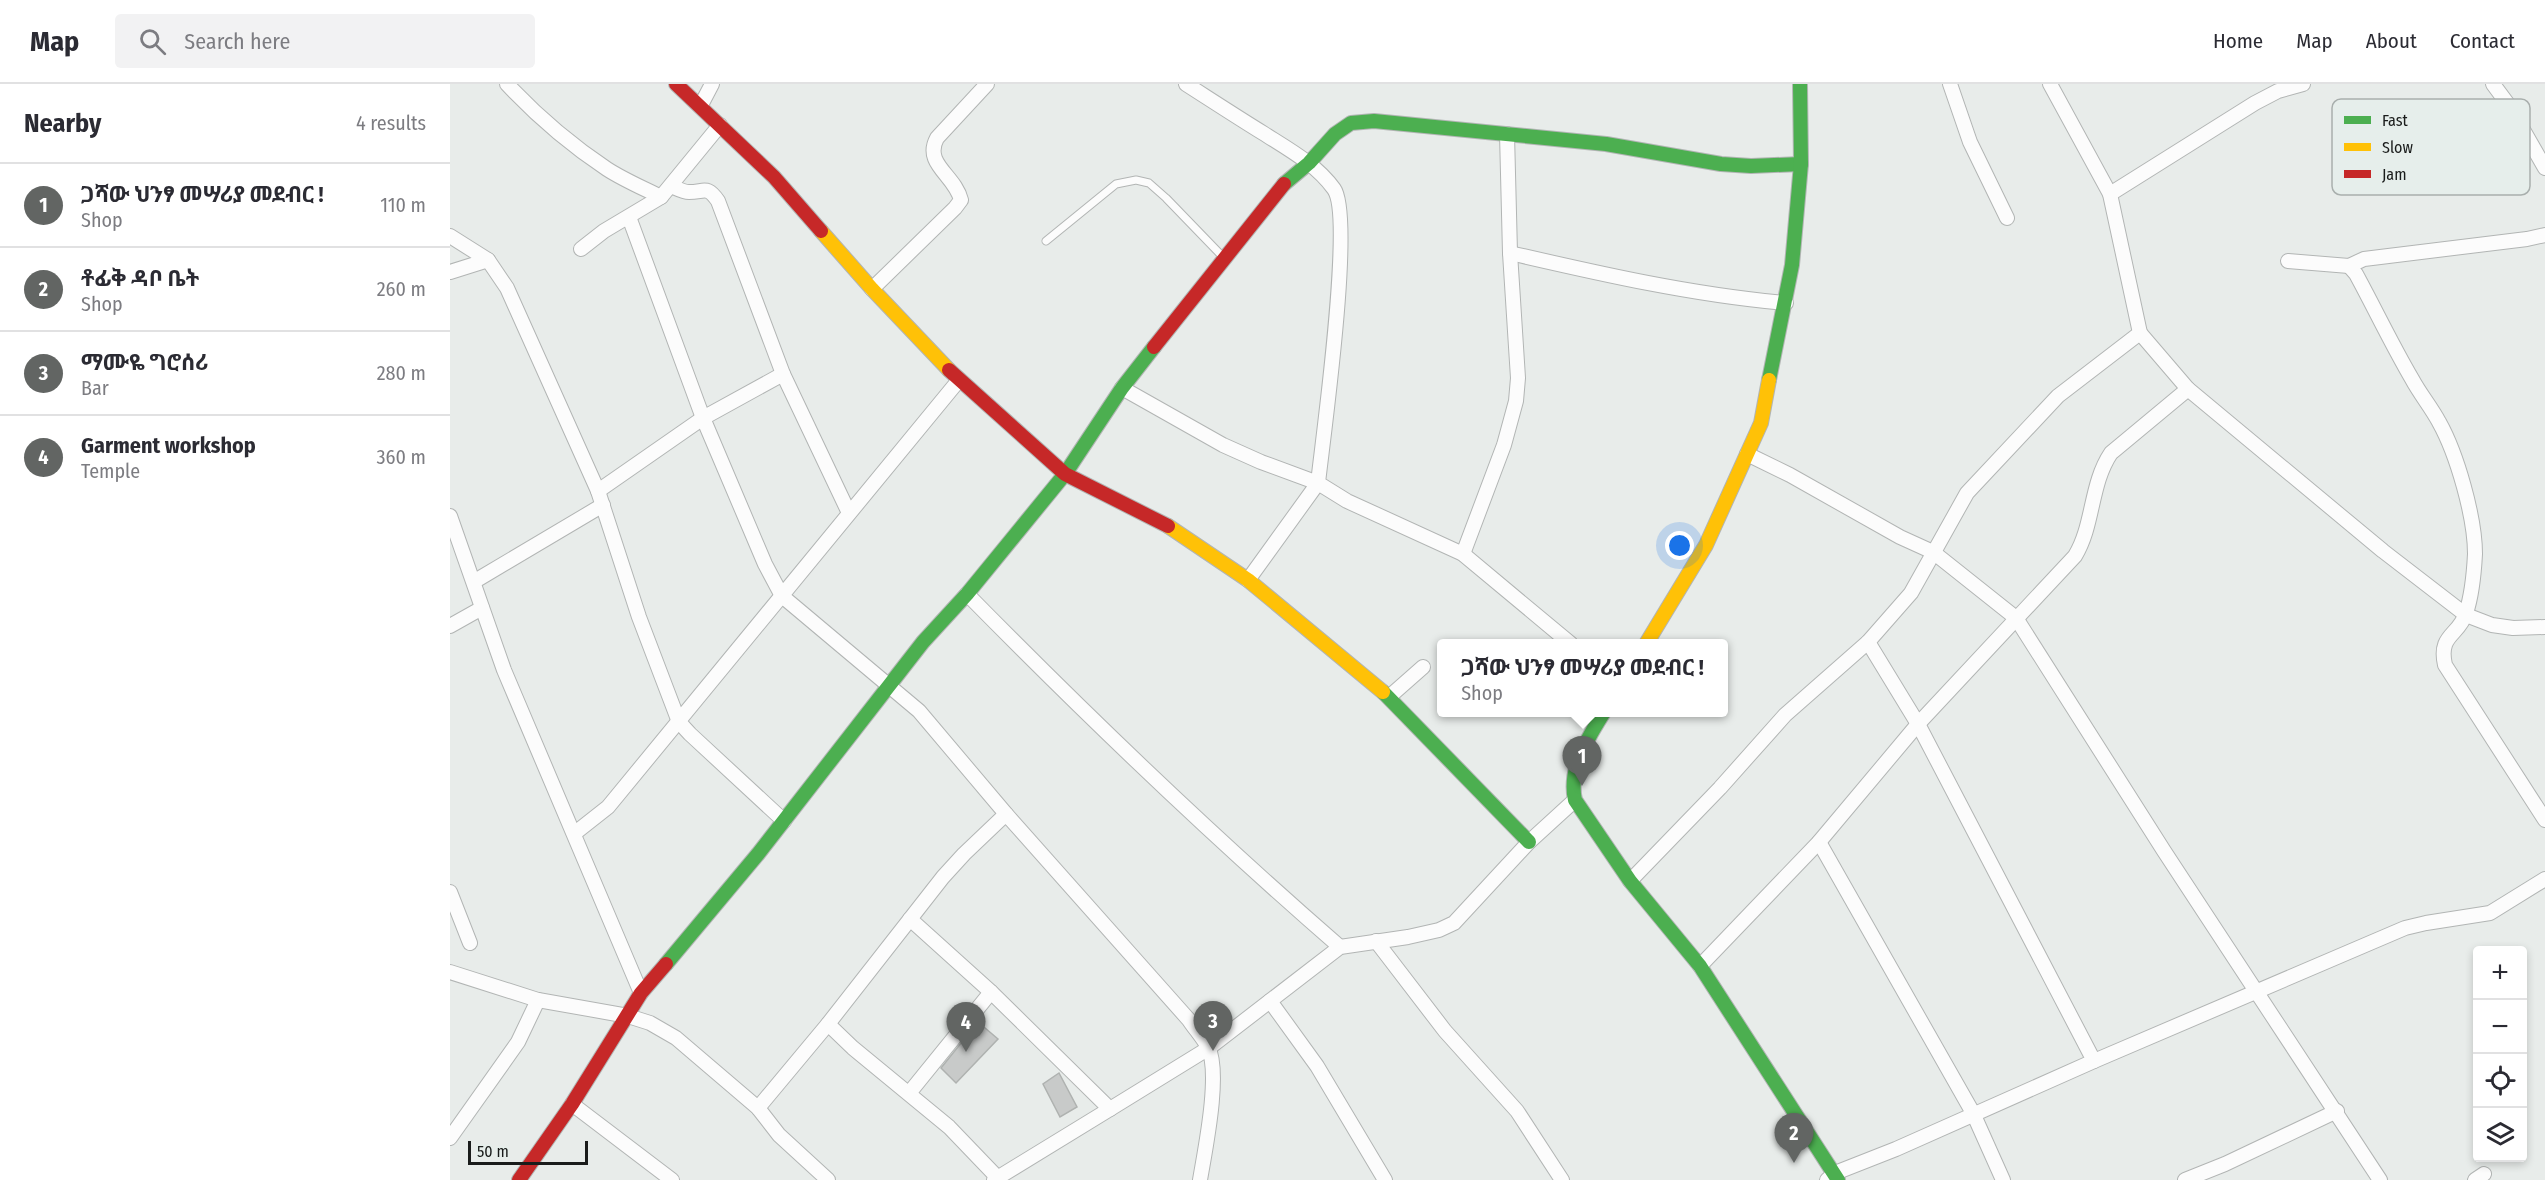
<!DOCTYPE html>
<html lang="en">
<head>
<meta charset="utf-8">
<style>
	:root { --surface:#fff; --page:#f2f2f3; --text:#2b2b33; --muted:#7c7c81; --line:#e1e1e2; --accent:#626563 }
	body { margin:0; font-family:"Fira Sans Condensed","Noto Sans Ethiopic",sans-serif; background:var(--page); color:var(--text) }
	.controls { position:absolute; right:18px; bottom:18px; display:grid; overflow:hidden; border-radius:6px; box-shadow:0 3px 9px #0003 }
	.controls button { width:54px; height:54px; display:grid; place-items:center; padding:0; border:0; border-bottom:2px solid var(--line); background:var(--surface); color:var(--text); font:30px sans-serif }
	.scale { position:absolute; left:18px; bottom:15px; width:120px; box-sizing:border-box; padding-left:6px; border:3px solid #1a1c1b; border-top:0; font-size:16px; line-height:21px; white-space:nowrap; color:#1a1c1b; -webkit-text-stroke:4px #e6eeeb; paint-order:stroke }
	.you { position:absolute; left:1230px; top:462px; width:21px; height:21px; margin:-15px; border:4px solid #fff; border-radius:50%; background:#1a73e8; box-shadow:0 0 0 9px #1a73e833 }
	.badge { display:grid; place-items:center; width:39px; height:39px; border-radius:50%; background:var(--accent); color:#fff; font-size:20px; font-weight:700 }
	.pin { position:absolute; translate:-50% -50px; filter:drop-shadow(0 2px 3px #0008) }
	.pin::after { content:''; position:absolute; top:32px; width:21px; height:18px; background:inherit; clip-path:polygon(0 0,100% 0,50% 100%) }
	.popup { position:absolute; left:987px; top:555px; width:291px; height:78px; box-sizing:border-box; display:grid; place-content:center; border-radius:6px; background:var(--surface); filter:drop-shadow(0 2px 4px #0005); font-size:20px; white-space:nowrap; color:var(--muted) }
	.popup b { font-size:22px; color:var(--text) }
	.popup::after { content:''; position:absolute; left:50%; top:100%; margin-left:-12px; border:12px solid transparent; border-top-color:var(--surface) }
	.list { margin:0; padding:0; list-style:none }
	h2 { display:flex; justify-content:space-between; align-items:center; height:78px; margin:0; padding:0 24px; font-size:26px }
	h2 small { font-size:20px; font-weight:400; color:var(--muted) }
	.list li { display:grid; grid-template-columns:39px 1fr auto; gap:18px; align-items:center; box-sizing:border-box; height:84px; padding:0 24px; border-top:2px solid var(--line) }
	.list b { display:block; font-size:22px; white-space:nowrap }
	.list p { margin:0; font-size:20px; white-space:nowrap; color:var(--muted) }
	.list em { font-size:20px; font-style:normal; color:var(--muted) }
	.icon { flex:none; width:33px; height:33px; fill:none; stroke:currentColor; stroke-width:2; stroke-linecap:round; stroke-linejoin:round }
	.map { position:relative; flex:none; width:2095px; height:1096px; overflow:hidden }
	header { display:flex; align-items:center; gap:36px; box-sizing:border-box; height:84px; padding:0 30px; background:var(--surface); border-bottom:2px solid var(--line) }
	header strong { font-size:28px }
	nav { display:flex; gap:33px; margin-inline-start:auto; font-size:21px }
	.search { width:420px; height:54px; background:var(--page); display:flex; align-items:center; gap:15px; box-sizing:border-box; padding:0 21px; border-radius:6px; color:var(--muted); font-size:22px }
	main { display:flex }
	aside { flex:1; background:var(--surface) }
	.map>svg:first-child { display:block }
	.building { fill:#c8cac9; stroke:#afb2b0; stroke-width:1.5 }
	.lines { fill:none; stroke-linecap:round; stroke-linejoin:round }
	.lane-casing { stroke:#b2b5b4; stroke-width:9 }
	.street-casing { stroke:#b2b5b4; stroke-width:16 }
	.fast-casing { stroke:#b2b5b4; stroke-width:16 }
	.slow-casing { stroke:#b2b5b4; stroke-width:16 }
	.jam-casing { stroke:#b2b5b4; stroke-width:16 }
	.lane { stroke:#fcfcfc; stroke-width:7 }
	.street { stroke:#fcfcfc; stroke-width:14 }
	.fast { stroke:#4caf50; stroke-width:14 }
	.slow { stroke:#ffc107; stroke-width:14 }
	.jam { stroke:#c62828; stroke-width:14 }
	.key { fill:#e6eeeb; stroke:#a9afad; stroke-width:1.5 }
	.key-label { font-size:16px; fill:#1a1c1b }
</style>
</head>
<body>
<header>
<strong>Map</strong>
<div class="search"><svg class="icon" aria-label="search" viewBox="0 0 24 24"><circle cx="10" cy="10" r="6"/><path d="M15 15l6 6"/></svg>Search here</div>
<nav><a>Home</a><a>Map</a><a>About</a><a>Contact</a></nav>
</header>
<main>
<aside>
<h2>Nearby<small>4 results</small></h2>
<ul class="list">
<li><span class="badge">1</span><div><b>ጋሻው ህንፃ መሣሪያ መደብር !</b><p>Shop</p></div><em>110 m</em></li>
<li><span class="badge">2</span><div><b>ቶፊቅ ዳቦ ቤት</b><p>Shop</p></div><em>260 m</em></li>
<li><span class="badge">3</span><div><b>ማሙዬ ግሮሰሪ</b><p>Bar</p></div><em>280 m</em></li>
<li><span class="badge">4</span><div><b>Garment workshop</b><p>Temple</p></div><em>360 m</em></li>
</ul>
</aside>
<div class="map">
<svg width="2095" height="1096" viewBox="0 0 2095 1096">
	<rect width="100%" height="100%" fill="#e8ecea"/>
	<g class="building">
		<polygon points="528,938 548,955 506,999 491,984"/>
		<polygon points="609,989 627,1023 610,1033 593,1000"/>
	</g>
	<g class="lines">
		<defs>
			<polyline id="lane" points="596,157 666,100 686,96 699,99 716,114 773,173"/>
			<g id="street">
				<path d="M57 0C87 32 121 61 157 85 174 96 193 104 211 113"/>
				<path d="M736 0C761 16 787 33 813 49 838 65 866 80 884 105 904 133 873 353 868 399L897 417 1013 470 1121 560"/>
				<polyline points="1500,0 1520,58 1557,134"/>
				<polyline points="2043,0 2060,23 2095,84"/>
				<polyline points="251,21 262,0"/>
				<polyline points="1660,110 1805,19 1828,7 1853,0"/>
				<path d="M179 133 253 334 333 290 268 117C257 101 255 108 239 108 233 108 226 104 221 102"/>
				<path d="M2095 151 2077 155 1914 175 1899 182 1906 190C1925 225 1942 261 1962 295 1970 310 1981 323 1989 338 2007 370 2025 433 2025 470 2024 489 2022 511 2016 529 2009 552 1988 550 1995 581L2095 736"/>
				<polyline points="0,152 38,176 57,204 148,407 253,334 315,480 332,512 469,627 556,730"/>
				<polyline points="131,165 154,147 211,113 270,41"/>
				<path d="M1060 169C1151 190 1243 211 1336 219"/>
				<polyline points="1838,177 1899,182"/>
				<polyline points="0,188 38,176"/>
				<path d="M422 205 505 124 511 116C505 91 473 80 487 54L537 0"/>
				<polyline points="333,290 399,429"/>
				<polyline points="672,304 773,361 811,378 868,399 798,496"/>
				<polyline points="1738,305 1933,467 2016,531 2042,541 2063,544 2095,543"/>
				<polyline points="1297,370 1340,391 1450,453 1483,468 1566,534 1714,767 1930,1096"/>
				<polyline points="148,407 189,533 229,638 240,650 334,737"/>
				<polyline points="0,432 54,586 191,909"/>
				<polyline points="1013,470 1054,361 1066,317 1068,294 1060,169 1057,50"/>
				<polyline points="25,497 153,421"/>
				<path d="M517 510C637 632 761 751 890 863"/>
				<polyline points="0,542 32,524"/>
				<polyline points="939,613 973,583"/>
				<polyline points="125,749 158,723 509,296"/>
				<polyline points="1369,758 1523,1029 1553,1096"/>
				<polyline points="1180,797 1270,704 1335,631 1418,558 1461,509 1517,409 1608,312 1690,249 1660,110 1600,0"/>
				<polyline points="0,808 20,859"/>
				<polyline points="460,835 541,908 660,1025 544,1096"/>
				<polyline points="926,857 995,947 1067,1027 1112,1096"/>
				<path d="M1250 882 1369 758 1468 640 1625 472C1644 441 1640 400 1661 369L1738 305 1690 249"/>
				<polyline points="0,888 88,916 178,932 200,939 226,954 308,1024 329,1051 378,1096"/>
				<polyline points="820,917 867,982 935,1096"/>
				<polyline points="378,940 403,964 499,1043 548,1094"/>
				<polyline points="1644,977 1955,844 1976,839 2040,829 2095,795"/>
				<polyline points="460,1008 541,908"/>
				<polyline points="122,1020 222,1096"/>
				<path d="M308 1024 378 940 493 793 514 770 556 730 739 936C745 945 753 954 758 963 771 989 755 1066 750 1096"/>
				<polyline points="660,1025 759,964 890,863 958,853 989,846 1004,839 1079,758 1125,716"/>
				<polyline points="0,1054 68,958 88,916"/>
				<polyline points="1377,1096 1385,1089 1446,1065 1644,977 1468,640 1418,558"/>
				<polyline points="1735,1096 1775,1080 1887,1027"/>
				<polyline points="2025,1096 2034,1090"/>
			</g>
			<g id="fast">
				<polyline points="834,100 859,79 885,50 901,39 924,37 1156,60 1271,80 1301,82 1351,80"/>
				<polyline points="1319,296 1342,181 1351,80 1350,0"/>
				<polyline points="933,608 1079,758"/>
				<path d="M1154 628C1138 654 1118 684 1125 716L1180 797 1250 882 1388 1096"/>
				<polyline points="216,880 308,770 473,558 517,510 615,390 672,304 704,263"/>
			</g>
			<g id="slow">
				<polyline points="371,147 422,205 499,286"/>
				<polyline points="718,442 798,496 933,608"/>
				<polyline points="1196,560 1256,461 1311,339 1319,296"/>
			</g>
			<g id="jam">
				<polyline points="226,0 324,93 371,147"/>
				<polyline points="704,263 834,100"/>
				<polyline points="499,286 615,390 718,442"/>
				<polyline points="69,1096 122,1020 191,909 216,880"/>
			</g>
		</defs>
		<use href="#lane" class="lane-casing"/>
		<use href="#street" class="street-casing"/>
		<use href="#fast" class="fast-casing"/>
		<use href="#slow" class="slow-casing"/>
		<use href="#jam" class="jam-casing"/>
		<use href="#lane" class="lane"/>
		<use href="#street" class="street"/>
		<use href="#fast" class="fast"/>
		<use href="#slow" class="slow"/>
		<use href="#jam" class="jam"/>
	</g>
	<rect x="1882" y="15" width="198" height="96" rx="9" class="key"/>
	<rect x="1894" y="32" width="27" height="8" fill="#4caf50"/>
	<rect x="1894" y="59" width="27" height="8" fill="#ffc107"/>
	<rect x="1894" y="86" width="27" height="8" fill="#c62828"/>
	<g class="key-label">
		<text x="1932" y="42">Fast</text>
		<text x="1932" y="69">Slow</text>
		<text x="1932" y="96">Jam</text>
	</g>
</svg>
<div class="controls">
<button>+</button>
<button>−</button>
<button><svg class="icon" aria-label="locate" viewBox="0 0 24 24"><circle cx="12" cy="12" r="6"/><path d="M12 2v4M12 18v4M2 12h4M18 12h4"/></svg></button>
<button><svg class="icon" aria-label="layers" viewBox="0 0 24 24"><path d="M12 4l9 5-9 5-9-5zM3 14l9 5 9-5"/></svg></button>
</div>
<div class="scale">50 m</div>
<div class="you"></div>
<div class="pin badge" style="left:1132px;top:702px">1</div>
<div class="popup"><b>ጋሻው ህንፃ መሣሪያ መደብር !</b>Shop</div>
<div class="pin badge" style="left:1344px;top:1079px">2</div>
<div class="pin badge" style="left:763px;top:967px">3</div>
<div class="pin badge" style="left:516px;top:968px">4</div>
</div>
</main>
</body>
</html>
